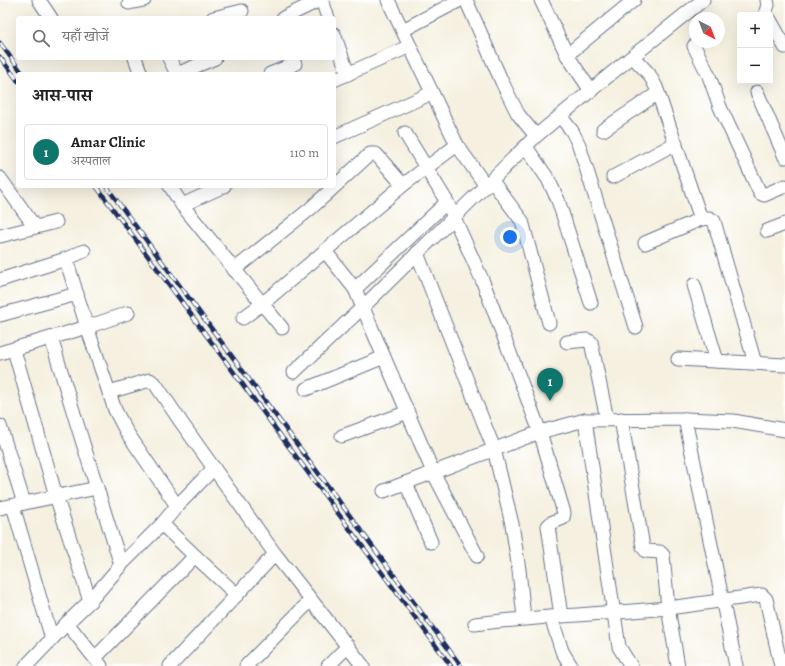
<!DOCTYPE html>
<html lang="hi">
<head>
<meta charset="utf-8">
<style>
	:root { --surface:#fff; --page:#f2f2f2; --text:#202124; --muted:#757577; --line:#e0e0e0; --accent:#0f766e }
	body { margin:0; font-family:Alegreya,"Noto Serif Devanagari",serif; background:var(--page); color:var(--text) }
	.controls { position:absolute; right:12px; top:12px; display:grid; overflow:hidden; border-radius:4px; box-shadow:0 4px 16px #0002 }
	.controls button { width:36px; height:36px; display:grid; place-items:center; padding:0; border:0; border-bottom:1px solid var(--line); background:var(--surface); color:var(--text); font:20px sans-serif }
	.compass { position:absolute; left:689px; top:12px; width:36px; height:36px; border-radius:50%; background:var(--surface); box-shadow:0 4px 16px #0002; rotate:138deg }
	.you { position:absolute; left:510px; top:237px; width:14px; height:14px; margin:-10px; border:3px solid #fff; border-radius:50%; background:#1a73e8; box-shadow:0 0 0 6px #1a73e833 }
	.badge { display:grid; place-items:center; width:26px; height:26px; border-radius:50%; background:var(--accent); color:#fff; font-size:13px; font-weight:700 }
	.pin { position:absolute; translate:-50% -33px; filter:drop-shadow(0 1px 2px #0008) }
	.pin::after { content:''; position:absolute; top:21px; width:14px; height:12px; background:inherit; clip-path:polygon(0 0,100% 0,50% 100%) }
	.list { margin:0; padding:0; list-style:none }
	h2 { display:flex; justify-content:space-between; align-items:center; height:52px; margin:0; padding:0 16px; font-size:17px }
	h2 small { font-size:13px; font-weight:400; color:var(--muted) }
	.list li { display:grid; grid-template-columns:26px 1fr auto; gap:12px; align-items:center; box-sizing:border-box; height:56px; margin:0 8px 8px; padding:0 8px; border:1px solid var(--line); border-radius:4px }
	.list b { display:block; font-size:15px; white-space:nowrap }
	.list p { margin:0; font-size:13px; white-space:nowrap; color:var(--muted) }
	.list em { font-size:13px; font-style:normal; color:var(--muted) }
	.icon { flex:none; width:22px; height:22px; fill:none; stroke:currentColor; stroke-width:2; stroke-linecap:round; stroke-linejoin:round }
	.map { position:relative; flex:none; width:785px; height:666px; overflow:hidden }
	.search { position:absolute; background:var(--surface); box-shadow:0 4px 16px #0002; left:16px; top:16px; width:320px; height:44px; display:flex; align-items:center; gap:10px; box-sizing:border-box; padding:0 14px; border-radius:4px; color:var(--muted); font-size:15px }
	.panel { position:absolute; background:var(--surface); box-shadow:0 4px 16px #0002; left:16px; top:72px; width:320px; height:116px; border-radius:4px }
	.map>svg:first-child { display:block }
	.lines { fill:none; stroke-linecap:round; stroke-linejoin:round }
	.minor-casing { stroke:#67738b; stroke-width:15 }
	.minor { stroke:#fff; stroke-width:13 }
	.rail-casing { stroke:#1b2f5e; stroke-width:4.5 }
	.rail { stroke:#fff; stroke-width:3; stroke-dasharray:9; stroke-linecap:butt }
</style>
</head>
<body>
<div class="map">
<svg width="785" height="666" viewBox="0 0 785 666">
	<rect width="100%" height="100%" fill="#fff"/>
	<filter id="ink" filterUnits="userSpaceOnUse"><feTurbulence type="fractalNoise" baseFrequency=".025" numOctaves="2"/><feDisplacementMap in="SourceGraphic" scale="8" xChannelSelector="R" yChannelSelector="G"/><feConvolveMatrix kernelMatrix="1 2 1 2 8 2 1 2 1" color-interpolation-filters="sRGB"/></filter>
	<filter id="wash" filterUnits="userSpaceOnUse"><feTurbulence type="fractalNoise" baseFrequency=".012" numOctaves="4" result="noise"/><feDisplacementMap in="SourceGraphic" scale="16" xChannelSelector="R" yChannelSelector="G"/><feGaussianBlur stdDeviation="0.9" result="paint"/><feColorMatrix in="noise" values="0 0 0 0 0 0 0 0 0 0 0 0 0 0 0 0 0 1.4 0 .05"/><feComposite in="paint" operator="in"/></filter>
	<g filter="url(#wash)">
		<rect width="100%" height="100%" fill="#f5f0df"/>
	</g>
	<g filter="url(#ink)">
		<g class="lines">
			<defs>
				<g id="minor">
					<polyline points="39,0 51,18"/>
					<polyline points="322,0 328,18"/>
					<polyline points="388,0 457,145 486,186"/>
					<polyline points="466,0 502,82 518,114 536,136"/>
					<polyline points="541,0 567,55 591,91"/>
					<polyline points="767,0 768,5 766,11 767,15"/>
					<polyline points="129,3 144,0"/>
					<polyline points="213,18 242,11"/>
					<polyline points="283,18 320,0"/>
					<polyline points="770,20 785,47"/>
					<polyline points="403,30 460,0"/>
					<polyline points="334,34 348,74"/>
					<polyline points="694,46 709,76 720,107 760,193 764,195 785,186"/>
					<polyline points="567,55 634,0"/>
					<polyline points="633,57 649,74 656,87 701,219"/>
					<polyline points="135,58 141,74"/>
					<polyline points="169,58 177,74"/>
					<polyline points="177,74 215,58"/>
					<polyline points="270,74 295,64"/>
					<polyline points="334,80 410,46"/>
					<polyline points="757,92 785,157"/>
					<polyline points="560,116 572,131 579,145 636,327"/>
					<polyline points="603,130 658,93"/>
					<polyline points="405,133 447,202 483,282 540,432 564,513 563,518 551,523 548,526 561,616"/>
					<polyline points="334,137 432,93"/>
					<polyline points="526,147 548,179 558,200 591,303"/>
					<polyline points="613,177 676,143"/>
					<polyline points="0,178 35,227"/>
					<polyline points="492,181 522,221 549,323"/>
					<polyline points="170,186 182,205 282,328"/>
					<polyline points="182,205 224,186"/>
					<polyline points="767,231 785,224"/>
					<polyline points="0,236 56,222"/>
					<polyline points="645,243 701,219 709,218 714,221 755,363"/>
					<polyline points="325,251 355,289 433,472 477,556"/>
					<polyline points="417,253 494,449 512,524 519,570 524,618"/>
					<polyline points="66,259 87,327 115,410 126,431 177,506"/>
					<polyline points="234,270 310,209 370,154 376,154 403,185"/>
					<polyline points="0,280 66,259 84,251"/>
					<polyline points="694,285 717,361"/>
					<polyline points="355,289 447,202"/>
					<polyline points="0,315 77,294"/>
					<polyline points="243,318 262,304 403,185 457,145"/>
					<polyline points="51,338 77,424 121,565"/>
					<polyline points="567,342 587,340 591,342 607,419"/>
					<polyline points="14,350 56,496 90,601"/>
					<polyline points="0,353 87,327 128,313"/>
					<polyline points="678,359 785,365"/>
					<polyline points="294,372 363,307 536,136 613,72 703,0"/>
					<polyline points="306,389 384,357"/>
					<polyline points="109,392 150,380 156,385 181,422 275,554 363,666"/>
					<polyline points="621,419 643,547 646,551 660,552 663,555 668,608 678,666"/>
					<polyline points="685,419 736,666"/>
					<polyline points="585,420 619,647 631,666"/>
					<polyline points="0,426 24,503"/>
					<polyline points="342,436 408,412"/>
					<polyline points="406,483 431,542"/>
					<polyline points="384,491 540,432 585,420 685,419 733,421 785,430"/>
					<polyline points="13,506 52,639"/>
					<polyline points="0,508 97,488"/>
					<polyline points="162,524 195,556 237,595"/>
					<polyline points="551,617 562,651 571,666"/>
					<polyline points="67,623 101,666"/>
					<path d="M475 624C539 616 604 614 668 608 700 604 731 599 762 595L766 599 781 666"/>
					<polyline points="95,658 195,556"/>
					<polyline points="26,666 67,623 90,601 121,565 162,524 177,506 214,468"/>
					<polyline points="170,666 275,554"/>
					<polyline points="246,666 311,600"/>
					<polyline points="328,666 348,646"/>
				</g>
			</defs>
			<use href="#minor" class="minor-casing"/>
			<use href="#minor" class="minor"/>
			<defs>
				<g id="rail">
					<polyline points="0,43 23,74"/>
					<polyline points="0,57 18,81"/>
					<polyline points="96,186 451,666"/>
					<polyline points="106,186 461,666"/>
				</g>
			</defs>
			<use href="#rail" class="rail-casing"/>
			<use href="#rail" class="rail"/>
		</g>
	</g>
</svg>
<div class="controls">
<button>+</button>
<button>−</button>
</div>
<svg class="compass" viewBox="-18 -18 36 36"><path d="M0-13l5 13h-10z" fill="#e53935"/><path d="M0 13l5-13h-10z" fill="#757577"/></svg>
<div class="you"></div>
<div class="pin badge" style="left:550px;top:401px">1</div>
<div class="search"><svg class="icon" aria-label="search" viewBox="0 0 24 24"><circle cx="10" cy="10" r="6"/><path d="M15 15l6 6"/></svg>यहाँ खोजें</div>
<section class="panel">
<h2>आस-पास<small></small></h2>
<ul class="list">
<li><span class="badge">1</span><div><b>Amar Clinic</b><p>अस्पताल</p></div><em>110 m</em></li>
</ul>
</section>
</div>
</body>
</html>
